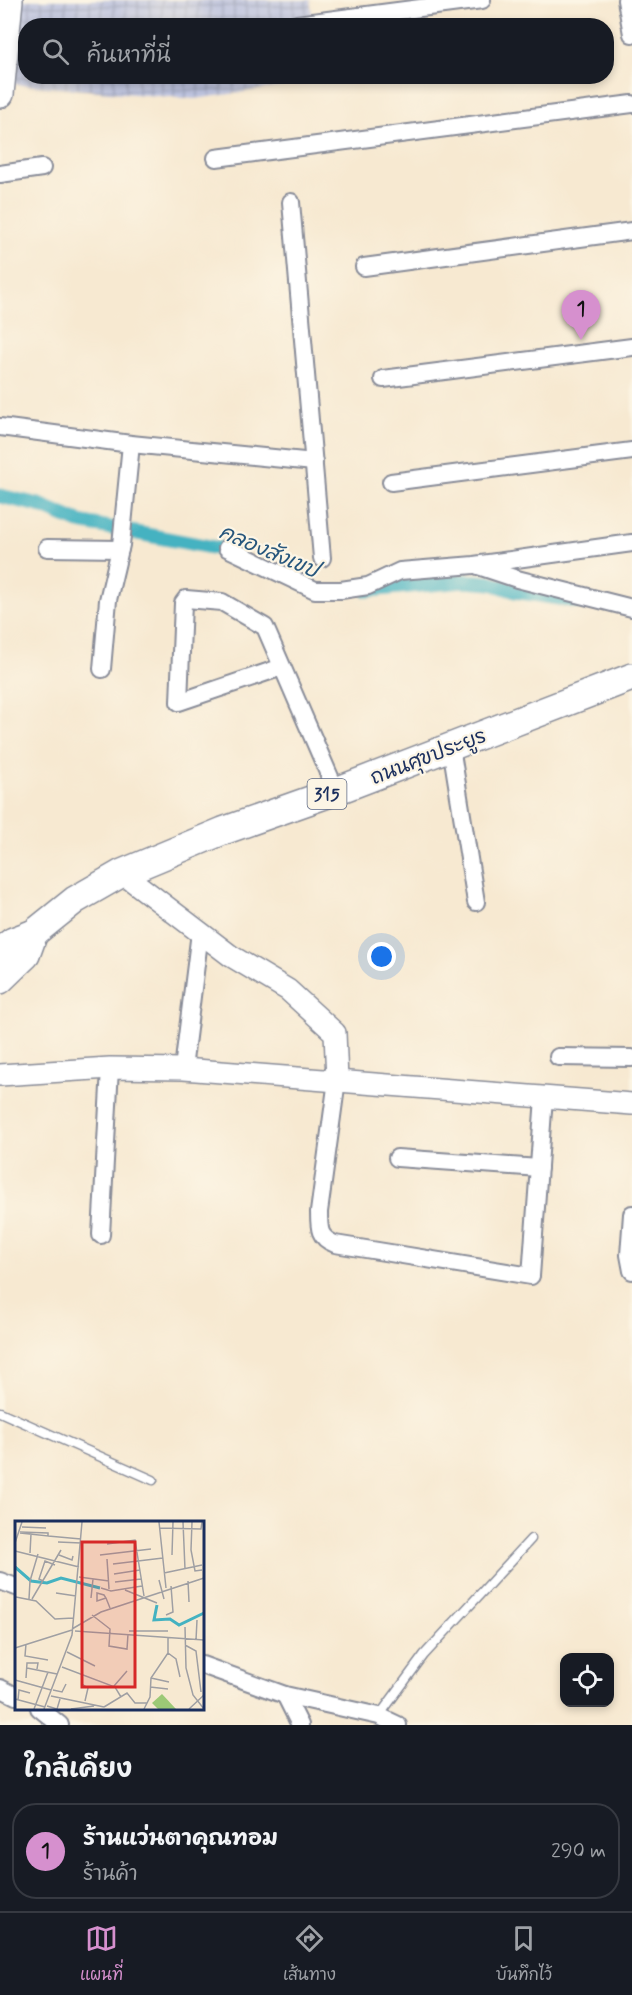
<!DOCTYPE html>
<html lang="th">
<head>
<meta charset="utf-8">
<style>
	:root { --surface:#171b24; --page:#20242c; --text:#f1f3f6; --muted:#9ea1a6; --line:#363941; --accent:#d690ce }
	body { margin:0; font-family:Mynerve,"Playpen Sans Thai",sans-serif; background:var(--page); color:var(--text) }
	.controls { position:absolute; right:18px; bottom:18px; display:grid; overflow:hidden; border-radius:12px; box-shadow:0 3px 9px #0003 }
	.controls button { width:54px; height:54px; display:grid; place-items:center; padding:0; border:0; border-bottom:2px solid var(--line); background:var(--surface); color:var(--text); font:30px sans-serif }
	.you { position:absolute; left:382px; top:957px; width:21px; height:21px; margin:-15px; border:4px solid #fff; border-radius:50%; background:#1a73e8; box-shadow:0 0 0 9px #1a73e833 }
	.badge { display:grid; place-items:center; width:39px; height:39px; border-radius:50%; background:var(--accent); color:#111; font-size:20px; font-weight:700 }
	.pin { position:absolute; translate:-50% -50px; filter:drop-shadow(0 2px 3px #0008) }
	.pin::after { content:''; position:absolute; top:32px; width:21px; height:18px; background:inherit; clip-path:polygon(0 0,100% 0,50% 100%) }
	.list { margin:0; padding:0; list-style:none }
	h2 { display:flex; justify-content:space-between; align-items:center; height:78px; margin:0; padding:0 24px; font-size:26px }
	h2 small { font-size:20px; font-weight:400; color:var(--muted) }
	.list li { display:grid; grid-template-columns:39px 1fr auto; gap:18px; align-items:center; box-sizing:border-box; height:96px; margin:0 12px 12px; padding:0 12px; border:2px solid var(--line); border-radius:24px }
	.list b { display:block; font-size:22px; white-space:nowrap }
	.list p { margin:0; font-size:20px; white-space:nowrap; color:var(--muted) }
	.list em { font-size:20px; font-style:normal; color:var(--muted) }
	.icon { flex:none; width:33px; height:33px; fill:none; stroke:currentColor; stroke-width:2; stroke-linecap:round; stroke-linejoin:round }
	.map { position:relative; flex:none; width:632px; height:1725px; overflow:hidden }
	.search { position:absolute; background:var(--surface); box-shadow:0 3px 9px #0003; left:18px; right:18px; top:18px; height:66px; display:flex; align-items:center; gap:15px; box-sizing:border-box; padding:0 21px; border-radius:24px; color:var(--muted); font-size:22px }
	.sheet { height:186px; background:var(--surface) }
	nav { display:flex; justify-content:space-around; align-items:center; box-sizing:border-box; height:84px; border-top:2px solid var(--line); background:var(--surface); font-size:16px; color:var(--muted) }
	nav a { display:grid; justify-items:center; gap:3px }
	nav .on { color:var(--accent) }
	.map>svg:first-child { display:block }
	.industrial { fill:url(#industrial-grid) }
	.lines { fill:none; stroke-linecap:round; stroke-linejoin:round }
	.canal { stroke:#44b2c1; stroke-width:15 }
	.service-casing { stroke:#898c98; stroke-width:11 }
	.minor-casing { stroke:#898c98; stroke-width:20 }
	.tertiary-casing { stroke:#898c98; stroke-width:24 }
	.primary-casing { stroke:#898c98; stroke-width:30 }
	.service { stroke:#fff; stroke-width:8 }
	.minor { stroke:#fff; stroke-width:16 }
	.tertiary { stroke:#fff; stroke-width:21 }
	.primary { stroke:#fff; stroke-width:27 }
	.labels { text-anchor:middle; stroke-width:4.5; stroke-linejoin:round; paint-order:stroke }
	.shield { fill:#fcf5e5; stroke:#5e6a86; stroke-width:1.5 }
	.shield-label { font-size:18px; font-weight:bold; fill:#1b2f5e }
	.street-label { font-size:20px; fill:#1b2f5e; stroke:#fcf5e5 }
	.water-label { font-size:21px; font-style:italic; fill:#27567c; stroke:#fcf5e5 }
	.inset-river { fill:none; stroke:#44b2c1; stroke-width:3 }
	.inset-road { fill:none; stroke:#9f9fa3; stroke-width:1.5 }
	.view { fill:#d62828; fill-opacity:0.15; stroke:#d62828; stroke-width:3 }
	.inset-edge { fill:none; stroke:#1b2f5e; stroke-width:3 }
</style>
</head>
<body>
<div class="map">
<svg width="632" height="1725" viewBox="0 0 632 1725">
	<defs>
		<pattern id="industrial-grid" width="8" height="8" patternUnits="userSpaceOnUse" patternTransform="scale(1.5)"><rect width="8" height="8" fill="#bdc3de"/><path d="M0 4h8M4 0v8" fill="none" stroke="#999fb7"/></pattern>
	</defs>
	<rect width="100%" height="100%" fill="#fcf5e5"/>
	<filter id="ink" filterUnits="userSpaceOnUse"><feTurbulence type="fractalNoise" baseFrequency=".0167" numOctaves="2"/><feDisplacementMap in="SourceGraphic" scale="12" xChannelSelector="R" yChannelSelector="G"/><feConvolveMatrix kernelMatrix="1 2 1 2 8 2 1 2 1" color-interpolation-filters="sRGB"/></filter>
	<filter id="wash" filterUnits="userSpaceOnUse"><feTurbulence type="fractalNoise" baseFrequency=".008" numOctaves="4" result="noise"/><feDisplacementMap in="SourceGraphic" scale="24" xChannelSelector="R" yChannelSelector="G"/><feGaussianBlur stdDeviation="1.35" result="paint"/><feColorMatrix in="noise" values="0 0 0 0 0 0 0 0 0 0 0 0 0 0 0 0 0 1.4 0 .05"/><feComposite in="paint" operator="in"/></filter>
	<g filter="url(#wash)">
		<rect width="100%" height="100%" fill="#f7e9d1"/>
		<polygon class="industrial" points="9,0 310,0 314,25 26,26 26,76 321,76 321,81 195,99 1,83"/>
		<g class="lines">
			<g class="canal">
				<polyline points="0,496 39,505 79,522 221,549 235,556"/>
				<polyline points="367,590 464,581 491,583 515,591 577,601"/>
			</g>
		</g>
	</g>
	<g filter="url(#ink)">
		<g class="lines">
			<defs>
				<g id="service">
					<polyline points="0,1412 153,1480"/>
					<polyline points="379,1716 424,1655 531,1539"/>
				</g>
				<g id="minor">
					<polyline points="626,0 632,34"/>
					<polyline points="297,24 482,0"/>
					<polyline points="216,158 632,104"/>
					<polyline points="0,174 42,168"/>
					<polyline points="291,202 322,558"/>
					<polyline points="364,267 632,231"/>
					<polyline points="383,379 632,347"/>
					<polyline points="0,427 131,444 314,462"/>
					<polyline points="391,482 632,451"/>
					<polyline points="47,548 120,549"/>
					<polyline points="227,548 315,590 341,590 368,586 400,571 474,565 632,543"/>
					<polyline points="478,566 517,579 632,608"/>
					<polyline points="282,667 179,702 183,603 186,599 222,602 265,627 336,791"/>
					<polyline points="102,669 108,600 121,545 131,444"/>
					<polyline points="451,747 476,902"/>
					<polyline points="558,1057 632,1058"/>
					<polyline points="183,1069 200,932"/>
					<path d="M337 1080 319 1212C319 1229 319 1238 335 1244L531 1276 544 1097"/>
					<polyline points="397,1158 539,1168"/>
					<polyline points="632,1214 629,1255 632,1271"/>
					<polyline points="101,1235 110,1068"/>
					<polyline points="0,1581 16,1587"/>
					<polyline points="202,1665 285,1695 379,1716 398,1725"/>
					<polyline points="0,1688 16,1696"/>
					<polyline points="285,1695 300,1725"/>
					<polyline points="39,1708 60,1725"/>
				</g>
				<g id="tertiary">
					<polyline points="122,873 231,956 288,990 335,1033 337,1080"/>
					<polyline points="0,1075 110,1068 183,1069 632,1104"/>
				</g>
				<g id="primary">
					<polyline points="0,94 9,0"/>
					<polyline points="0,951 13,941 34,933 75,900 122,873 223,831 336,791 632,677"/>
					<polyline points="0,980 26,955 34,933"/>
				</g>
			</defs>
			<use href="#service" class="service-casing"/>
			<use href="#minor" class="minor-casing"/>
			<use href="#tertiary" class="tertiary-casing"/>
			<use href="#primary" class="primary-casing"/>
			<use href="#service" class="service"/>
			<use href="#minor" class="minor"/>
			<use href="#tertiary" class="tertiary"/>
			<use href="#primary" class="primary"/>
		</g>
	</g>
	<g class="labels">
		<rect class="shield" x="307.5" y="779" width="39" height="30" rx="4.5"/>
		<g class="shield-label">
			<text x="327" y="800">315</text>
		</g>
		<g class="street-label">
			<text transform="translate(428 756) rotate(-21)" y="7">ถนนศุขประยูร</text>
		</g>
		<g class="water-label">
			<text transform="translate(269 551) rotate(23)" y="7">คลองสังเขป</text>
		</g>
	</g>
	<g transform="translate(15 1521)">
		<rect width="189" height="189" fill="#f7e9d1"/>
		<path d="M147 173 161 188H143L137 182Z" fill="#9cc976"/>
		<path class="inset-river" d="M0 46 16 60 32 62 46 57 85 67M142 84 139 99 155 98 164 104 189 92"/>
		<path class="inset-road" d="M144 1 151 67M168 1 170 48M177 1 176 29 180 50 187 49M7 6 31 7M144 7 186 8 187 1M5 12 33 15V12L5 11M33 15 66 18M43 21 66 22M0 22 7 1M92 23 120 19 129 75M0 30 64 46M0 31V79M15 32 16 13M44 34 57 39 58 35M85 34 136 28M157 34 158 1M92 38 94 68M98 43 148 37M149 52 187 44M99 53 125 49M64 56 94 60M144 59 149 78M28 60 24 58 30 40 40 44M173 60 174 81M100 61 126 58M86 67 96 70 127 65M110 69 142 82M41 72 61 75M1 76 21 80 40 98 58 97M76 77 78 58M91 77 82 80V72L89 74 91 77 95 87M14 78 15 60 23 33M17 78 46 29M77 94 95 108 94 125 112 128 113 113M151 94 158 91 156 65M170 106 171 147 178 174 189 188M57 108 86 91 189 57M60 110 189 119M114 110H153M181 119 182 99M11 123 10 135 33 139M170 124 181 130 186 171M0 127 57 109M52 131 80 145M153 132 161 138 165 156M47 146 100 166 106 176M12 147 42 153M11 157 12 142H23L22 148M136 157 154 161M0 159 36 169M67 163 73 167 70 180M99 165 112 150M135 166 153 168M38 169 47 171 51 163M36 175 89 186M0 178 30 186M3 179 4 169 15 172M32 185 42 188 45 178M89 186 112 172 120 182H132M19 188 33 151M29 188 57 114 67 1M56 188 79 185M129 188 135 176 136 157 153 132V117M174 188 189 174"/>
		<path class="view" d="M67 21H120V166H67Z"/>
		<rect width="189" height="189" class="inset-edge"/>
	</g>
</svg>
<div class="controls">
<button><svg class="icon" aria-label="locate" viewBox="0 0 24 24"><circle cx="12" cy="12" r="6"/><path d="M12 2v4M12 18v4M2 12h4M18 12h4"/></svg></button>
</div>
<div class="you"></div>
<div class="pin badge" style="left:581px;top:340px">1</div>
<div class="search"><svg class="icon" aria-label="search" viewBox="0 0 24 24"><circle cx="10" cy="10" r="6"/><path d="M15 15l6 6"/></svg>ค้นหาที่นี่</div>
</div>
<section class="sheet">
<h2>ใกล้เคียง<small></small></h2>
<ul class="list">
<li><span class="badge">1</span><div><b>ร้านแว่นตาคุณทอม</b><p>ร้านค้า</p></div><em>290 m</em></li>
</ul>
</section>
<nav>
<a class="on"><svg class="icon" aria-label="map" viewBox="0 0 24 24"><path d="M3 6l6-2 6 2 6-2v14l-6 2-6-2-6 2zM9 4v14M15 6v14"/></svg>แผนที่</a>
<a><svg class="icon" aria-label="directions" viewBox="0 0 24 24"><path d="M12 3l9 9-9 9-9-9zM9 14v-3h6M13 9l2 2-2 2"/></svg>เส้นทาง</a>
<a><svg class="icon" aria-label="saved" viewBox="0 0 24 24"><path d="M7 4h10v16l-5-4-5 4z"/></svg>บันทึกไว้</a>
</nav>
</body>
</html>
